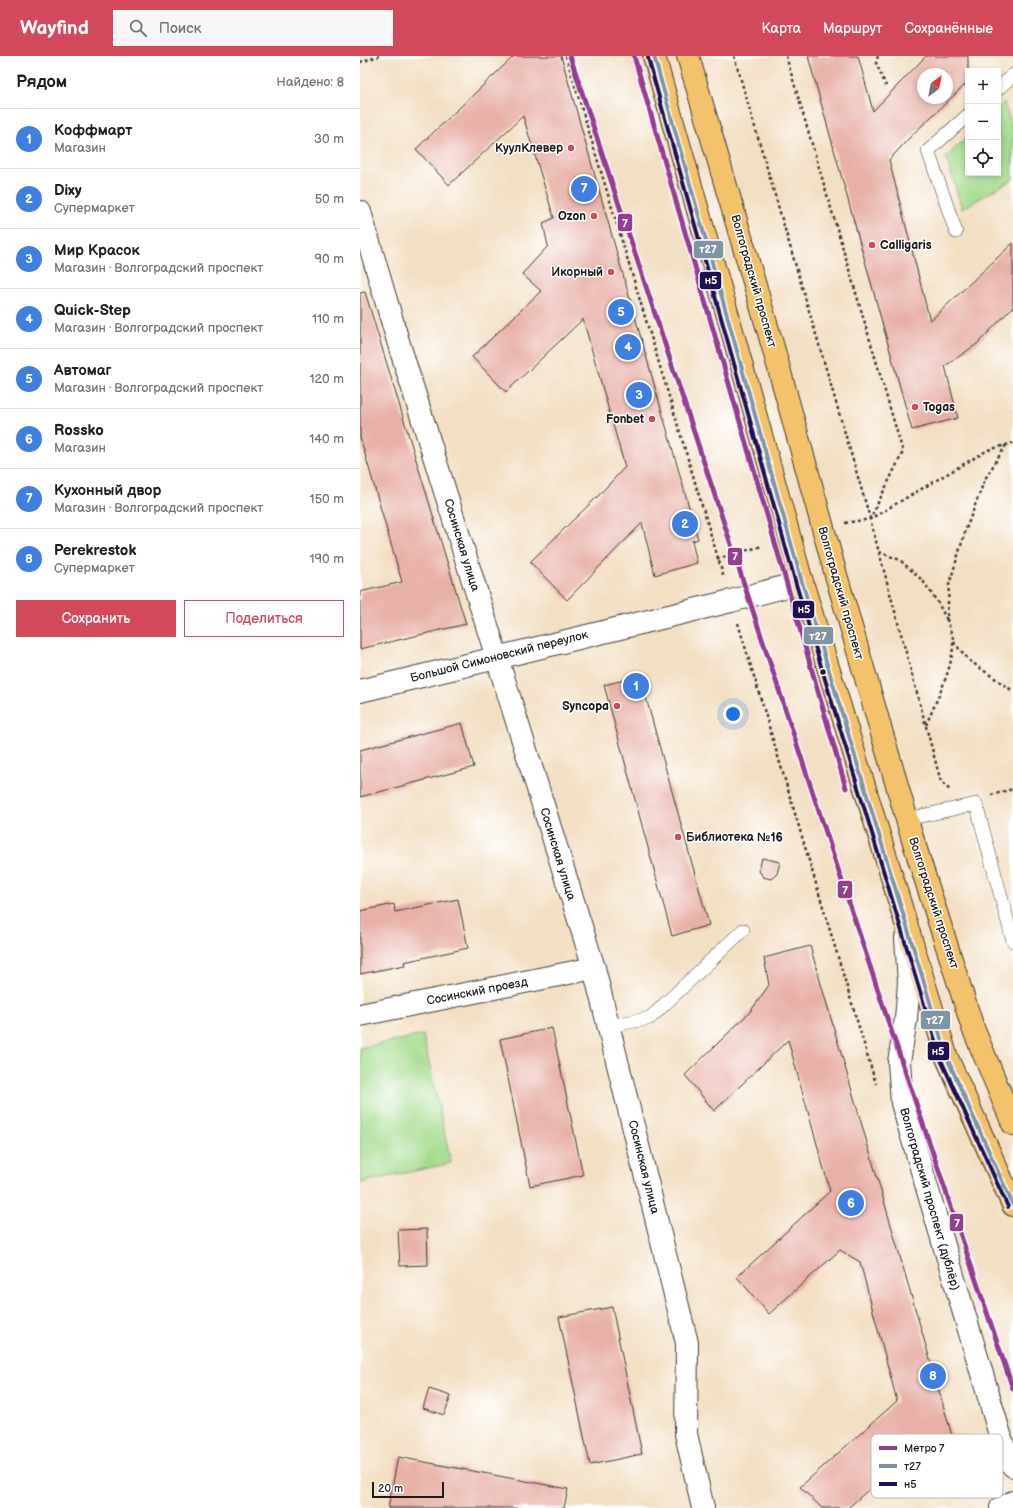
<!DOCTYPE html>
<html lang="ru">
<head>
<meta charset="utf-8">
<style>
	:root { --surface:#fff; --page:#f6f6f6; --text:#202124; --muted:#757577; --line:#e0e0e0; --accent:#d1495b }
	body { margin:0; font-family:"Balsamiq Sans",sans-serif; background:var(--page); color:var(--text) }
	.controls { position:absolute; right:12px; top:12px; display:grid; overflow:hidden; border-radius:0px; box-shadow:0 2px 6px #0003 }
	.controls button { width:36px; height:36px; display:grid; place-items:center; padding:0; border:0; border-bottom:1px solid var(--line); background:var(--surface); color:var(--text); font:20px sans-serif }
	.compass { position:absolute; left:557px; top:12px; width:36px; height:36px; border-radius:50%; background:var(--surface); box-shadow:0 2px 6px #0003; rotate:32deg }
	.scale { position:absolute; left:12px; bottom:10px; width:72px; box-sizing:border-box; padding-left:4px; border:2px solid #1c1c1c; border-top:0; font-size:11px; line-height:14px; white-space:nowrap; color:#1c1c1c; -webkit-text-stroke:3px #fff; paint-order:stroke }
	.you { position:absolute; left:373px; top:658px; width:14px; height:14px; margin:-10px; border:3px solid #fff; border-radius:50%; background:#1a73e8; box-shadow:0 0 0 6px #1a73e833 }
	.badge { display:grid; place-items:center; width:26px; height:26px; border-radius:50%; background:var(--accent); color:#fff; font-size:13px; font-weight:700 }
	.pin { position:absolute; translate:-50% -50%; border:2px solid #fff; box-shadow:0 1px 4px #0006 }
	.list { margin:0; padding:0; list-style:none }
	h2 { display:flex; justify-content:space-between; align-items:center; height:52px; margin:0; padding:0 16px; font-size:17px }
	h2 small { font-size:13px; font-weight:400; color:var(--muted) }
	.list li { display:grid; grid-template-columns:26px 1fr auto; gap:12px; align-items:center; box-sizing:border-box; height:60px; padding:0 16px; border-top:1px solid var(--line) }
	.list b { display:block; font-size:15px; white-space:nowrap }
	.list p { margin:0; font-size:13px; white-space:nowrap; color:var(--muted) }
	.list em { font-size:13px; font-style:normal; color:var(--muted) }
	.actions { display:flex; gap:8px; padding:12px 16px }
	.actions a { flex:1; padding:9px 0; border:1px solid var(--accent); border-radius:0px; text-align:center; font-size:14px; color:var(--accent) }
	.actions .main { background:var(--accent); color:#fff }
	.icon { flex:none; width:22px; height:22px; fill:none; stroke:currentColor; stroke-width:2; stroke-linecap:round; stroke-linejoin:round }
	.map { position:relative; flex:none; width:653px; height:1452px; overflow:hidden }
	header { display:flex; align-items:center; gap:24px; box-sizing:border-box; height:56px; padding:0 20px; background:var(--accent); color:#fff }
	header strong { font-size:19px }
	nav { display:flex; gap:22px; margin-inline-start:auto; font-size:14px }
	.search { width:280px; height:36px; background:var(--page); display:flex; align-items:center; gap:10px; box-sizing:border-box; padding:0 14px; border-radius:0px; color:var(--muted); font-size:15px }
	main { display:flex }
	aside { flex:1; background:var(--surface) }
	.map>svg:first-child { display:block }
	.green { fill:#a3da8b; stroke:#607b54 }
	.building { fill:#e8b1a7; fill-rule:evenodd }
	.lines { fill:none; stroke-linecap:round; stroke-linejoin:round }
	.service-casing { stroke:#3c3935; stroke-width:14 }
	.minor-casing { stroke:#3c3935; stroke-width:24 }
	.tertiary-casing { stroke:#3c3935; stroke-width:24 }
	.primary-casing { stroke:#3c3935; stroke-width:24 }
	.path { stroke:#3c3935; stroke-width:2.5; stroke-dasharray:3 3; stroke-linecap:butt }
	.service { stroke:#fff; stroke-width:13 }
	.minor { stroke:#fff; stroke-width:22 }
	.tertiary { stroke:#fff; stroke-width:22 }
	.primary { stroke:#f3c26a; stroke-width:22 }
	.bus-1-casing { stroke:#fff; stroke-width:7 }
	.bus-2-casing { stroke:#fff; stroke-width:7 }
	.bus-1 { stroke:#8095a4; stroke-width:4 }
	.bus-2 { stroke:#1f1051; stroke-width:4 }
	.metro-1-casing { stroke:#fff; stroke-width:8 }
	.metro-1 { stroke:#943e90; stroke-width:5 }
	.poi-dot { fill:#d1495b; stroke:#fff; stroke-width:1.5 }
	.bus-dot { fill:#1c1c1c; stroke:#fff; stroke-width:1.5 }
	.labels { text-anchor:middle; stroke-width:3; stroke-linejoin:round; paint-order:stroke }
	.poi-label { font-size:12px; font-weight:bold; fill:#1c1c1c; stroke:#fff; text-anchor:end }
	.street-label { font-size:12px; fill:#1c1c1c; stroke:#fff }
	.key { fill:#fff; stroke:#bbb; stroke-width:1 }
	.key-label { font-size:11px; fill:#1c1c1c }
	.line-badge { stroke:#fff; stroke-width:1.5 }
	.badge-label { font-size:11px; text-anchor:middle; font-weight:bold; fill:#fff }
</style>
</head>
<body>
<header>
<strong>Wayfind</strong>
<div class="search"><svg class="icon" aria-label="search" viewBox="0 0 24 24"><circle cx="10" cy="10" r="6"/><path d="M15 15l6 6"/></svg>Поиск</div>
<nav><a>Карта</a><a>Маршрут</a><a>Сохранённые</a></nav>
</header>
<main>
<aside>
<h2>Рядом<small>Найдено: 8</small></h2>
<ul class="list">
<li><span class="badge" style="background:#3f7fe0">1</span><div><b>Коффмарт</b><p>Магазин</p></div><em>30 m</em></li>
<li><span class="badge" style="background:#3f7fe0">2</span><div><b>Dixy</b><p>Супермаркет</p></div><em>50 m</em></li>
<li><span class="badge" style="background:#3f7fe0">3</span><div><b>Мир Красок</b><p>Магазин · Волгоградский проспект</p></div><em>90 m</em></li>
<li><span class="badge" style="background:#3f7fe0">4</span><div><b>Quick-Step</b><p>Магазин · Волгоградский проспект</p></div><em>110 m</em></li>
<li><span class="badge" style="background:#3f7fe0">5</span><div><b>Автомаг</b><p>Магазин · Волгоградский проспект</p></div><em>120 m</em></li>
<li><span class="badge" style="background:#3f7fe0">6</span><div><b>Rossko</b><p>Магазин</p></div><em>140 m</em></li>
<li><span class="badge" style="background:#3f7fe0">7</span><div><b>Кухонный двор</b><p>Магазин · Волгоградский проспект</p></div><em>150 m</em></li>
<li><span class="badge" style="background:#3f7fe0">8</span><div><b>Perekrestok</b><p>Супермаркет</p></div><em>190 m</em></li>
</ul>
<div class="actions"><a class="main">Сохранить</a><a>Поделиться</a></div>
</aside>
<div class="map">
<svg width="653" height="1452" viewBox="0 0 653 1452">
	<rect width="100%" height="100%" fill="#fff"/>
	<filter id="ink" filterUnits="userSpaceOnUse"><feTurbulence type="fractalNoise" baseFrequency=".025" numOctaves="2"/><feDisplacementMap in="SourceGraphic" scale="8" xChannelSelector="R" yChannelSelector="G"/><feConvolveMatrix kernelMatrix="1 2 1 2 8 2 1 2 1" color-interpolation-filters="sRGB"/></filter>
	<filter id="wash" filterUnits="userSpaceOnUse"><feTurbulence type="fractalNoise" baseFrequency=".012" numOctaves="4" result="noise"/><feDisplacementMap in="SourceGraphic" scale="16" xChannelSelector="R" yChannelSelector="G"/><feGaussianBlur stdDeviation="0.9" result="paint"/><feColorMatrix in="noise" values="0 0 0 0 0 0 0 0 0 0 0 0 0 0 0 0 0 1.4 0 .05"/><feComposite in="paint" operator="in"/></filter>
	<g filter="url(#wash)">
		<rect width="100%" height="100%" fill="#f3dfc3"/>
		<g class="green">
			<polygon points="644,46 653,74 653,123 602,153 586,101 608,80 608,117 638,117 638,52"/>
			<polygon points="63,979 91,1107 0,1127 0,992"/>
		</g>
		<g id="blocks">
			<g class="building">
				<polygon points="154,0 201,0 338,483 332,485 337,507 295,519 282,467 207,544 170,506 238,440 265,411 223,263 146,336 112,301 181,235 162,218 188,190 183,167 194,162 163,60 89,129 56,93"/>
				<path d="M448 0H498L513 55 566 0H608V26L552 79 529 104 570 265 653 187V251L617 288 585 310 598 362 552 374ZM563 18H587V42H563Z"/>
				<polygon points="5,236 106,568 0,593 0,536 42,526 0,381 0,237"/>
				<polygon points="280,620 349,869 312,880 244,629"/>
				<polygon points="102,667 114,711 0,741 0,694"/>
				<polygon points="402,802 420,806 417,818 411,823 403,821 399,815"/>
				<polygon points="98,843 108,892 44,906 45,909 0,918 0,855 34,848 35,856"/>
				<polygon points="450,890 597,1397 557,1411 551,1396 488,1452 462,1452 440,1431 537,1345 500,1206 480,1194 409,1258 377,1221 470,1135 428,984 354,1055 325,1019 390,956 409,929 404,902"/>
				<polygon points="192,972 223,1119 170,1130 140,983"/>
				<polygon points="67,1173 68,1209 40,1210 38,1174"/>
				<polygon points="252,1251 282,1398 230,1409 199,1261"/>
				<polygon points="69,1333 91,1340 84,1359 63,1352"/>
				<polygon points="38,1401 208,1433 204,1452 28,1452"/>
			</g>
		</g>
	</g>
	<g filter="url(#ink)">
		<use href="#blocks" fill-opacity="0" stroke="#3c3935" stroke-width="1"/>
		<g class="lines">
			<defs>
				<g id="service">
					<polyline points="638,33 653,19"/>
					<polyline points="596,176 568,95 608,59"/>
					<polyline points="547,763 616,748 653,885"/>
					<polyline points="249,970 290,962 383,874"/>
				</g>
				<g id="minor">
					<polyline points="0,156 38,285 234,912 327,1287 326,1378 343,1452"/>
					<polyline points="0,635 371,545 442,526"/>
					<polyline points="546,882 549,927 546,963 539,1006 542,1047 643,1389 653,1410"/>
					<polyline points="0,959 234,912"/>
				</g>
				<polyline id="tertiary" points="641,1452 653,1446"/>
				<g id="primary">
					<polyline points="294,0 366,253 442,526 587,1002 653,1149"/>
					<polyline points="328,0 413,291 476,519 552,781 613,972 653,1068"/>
				</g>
			</defs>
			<use href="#service" class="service-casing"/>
			<use href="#minor" class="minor-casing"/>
			<use href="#tertiary" class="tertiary-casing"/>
			<use href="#primary" class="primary-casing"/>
			<g class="path">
				<polyline points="206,0 364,522"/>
				<polyline points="374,0 510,462"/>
				<polyline points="426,0 543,396 510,463 581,726 590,734"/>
				<polyline points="518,0 516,7 526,30"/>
				<polyline points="0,6 19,0"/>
				<polyline points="646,389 625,423 606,473 589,529 587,564 595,588 610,605 653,635"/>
				<polyline points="485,467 510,463 628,394 653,387"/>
				<polyline points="519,496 540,504 563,525 578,547 587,564"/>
				<polyline points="357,503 402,490"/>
				<polyline points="378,567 516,1028"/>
				<path d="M566 669C576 645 594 611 593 585"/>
				<polyline points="631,739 653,733"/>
			</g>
			<use href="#service" class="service"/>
			<use href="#minor" class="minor"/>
			<use href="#tertiary" class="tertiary"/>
			<use href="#primary" class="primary"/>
			<defs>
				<polyline id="bus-1" points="294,0 442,526 587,1002 653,1149"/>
				<polyline id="bus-2" points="288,2 436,528 581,1004 648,1151"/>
			</defs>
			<use href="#bus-1" class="bus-1-casing"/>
			<use href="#bus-2" class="bus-2-casing"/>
			<use href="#bus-1" class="bus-1"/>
			<use href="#bus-2" class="bus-2"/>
			<defs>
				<g id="metro-1">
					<polyline points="210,0 529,968 653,1333"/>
					<polyline points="274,0 486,732"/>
				</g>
			</defs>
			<use href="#metro-1" class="metro-1-casing"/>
			<use href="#metro-1" class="metro-1"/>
		</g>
	</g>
	<g class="poi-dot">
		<circle cx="211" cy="92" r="4"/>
		<circle cx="234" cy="160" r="4"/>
		<circle cx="512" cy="189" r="4"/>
		<circle cx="251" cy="216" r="4"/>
		<circle cx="555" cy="351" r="4"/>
		<circle cx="292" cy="363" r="4"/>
		<circle cx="257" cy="650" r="4"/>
		<circle cx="318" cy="781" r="4"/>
	</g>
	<circle class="bus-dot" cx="463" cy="616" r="3.5"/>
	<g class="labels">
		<g class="poi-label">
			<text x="203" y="96">КуулКлевер</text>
			<text x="226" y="164">Ozon</text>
			<text x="520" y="193" text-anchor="start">Calligaris</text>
			<text x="243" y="220">Икорный</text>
			<text x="563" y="355" text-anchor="start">Togas</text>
			<text x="284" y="367">Fonbet</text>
			<text x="249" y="654">Syncopa</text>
			<text x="326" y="785" text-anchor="start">Библиотека №16</text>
		</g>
		<g class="street-label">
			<text transform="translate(394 225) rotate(74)" y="4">Волгоградский проспект</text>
			<text transform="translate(102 489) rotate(73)" y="4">Сосинская улица</text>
			<text transform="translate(481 537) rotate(74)" y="4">Волгоградский проспект</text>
			<text transform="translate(139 600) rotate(-14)" y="4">Большой Симоновский переулок</text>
			<text transform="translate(198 798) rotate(73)" y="4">Сосинская улица</text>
			<text transform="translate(574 847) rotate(72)" y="4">Волгоградский проспект</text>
			<text transform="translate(117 935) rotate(-11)" y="4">Сосинский проезд</text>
			<text transform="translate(284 1111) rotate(76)" y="4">Сосинская улица</text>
			<text transform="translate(570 1143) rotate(74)" y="4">Волгоградский проспект (дублёр)</text>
		</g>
	</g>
	<rect x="511" y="1378" width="132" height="64" rx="6" class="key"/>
	<rect x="519" y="1390" width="18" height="4" fill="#943e90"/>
	<rect x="519" y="1408" width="18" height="4" fill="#8095a4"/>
	<rect x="519" y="1426" width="18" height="4" fill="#1f1051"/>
	<g class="key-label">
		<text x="544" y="1396">Метро 7</text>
		<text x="544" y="1414">т27</text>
		<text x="544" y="1432">н5</text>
	</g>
	<g class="line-badge">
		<rect x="257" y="157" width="16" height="19" rx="4" fill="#943e90"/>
		<rect x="333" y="184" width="31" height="19" rx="4" fill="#8095a4"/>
		<rect x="339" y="215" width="23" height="19" rx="4" fill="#1f1051"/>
		<rect x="367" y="491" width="16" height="19" rx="4" fill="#943e90"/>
		<rect x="432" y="544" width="23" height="19" rx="4" fill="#1f1051"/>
		<rect x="443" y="570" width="31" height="19" rx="4" fill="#8095a4"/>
		<rect x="477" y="824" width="16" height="19" rx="4" fill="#943e90"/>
		<rect x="560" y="954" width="31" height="20" rx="4" fill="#8095a4"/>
		<rect x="567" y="985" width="23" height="20" rx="4" fill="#1f1051"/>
		<rect x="589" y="1157" width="15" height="19" rx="4" fill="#943e90"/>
	</g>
	<g class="badge-label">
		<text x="265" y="171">7</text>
		<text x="348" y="197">т27</text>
		<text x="351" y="228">н5</text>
		<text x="375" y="504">7</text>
		<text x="444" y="557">н5</text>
		<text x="458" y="584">т27</text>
		<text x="485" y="838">7</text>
		<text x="575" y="968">т27</text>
		<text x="578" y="999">н5</text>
		<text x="597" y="1171">7</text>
	</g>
</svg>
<div class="controls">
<button>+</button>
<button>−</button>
<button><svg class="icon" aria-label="locate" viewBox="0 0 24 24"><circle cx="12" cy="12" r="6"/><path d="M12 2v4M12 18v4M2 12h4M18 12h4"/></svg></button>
</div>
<svg class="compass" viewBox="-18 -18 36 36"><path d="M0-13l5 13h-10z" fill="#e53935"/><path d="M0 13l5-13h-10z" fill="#757577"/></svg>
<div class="scale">20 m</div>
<div class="you"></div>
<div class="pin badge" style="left:276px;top:630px;background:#3f7fe0">1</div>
<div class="pin badge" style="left:325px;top:468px;background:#3f7fe0">2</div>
<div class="pin badge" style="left:279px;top:339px;background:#3f7fe0">3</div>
<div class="pin badge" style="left:268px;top:291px;background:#3f7fe0">4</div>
<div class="pin badge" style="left:261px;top:256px;background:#3f7fe0">5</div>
<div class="pin badge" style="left:491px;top:1147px;background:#3f7fe0">6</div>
<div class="pin badge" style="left:224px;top:133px;background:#3f7fe0">7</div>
<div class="pin badge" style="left:573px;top:1320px;background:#3f7fe0">8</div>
</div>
</main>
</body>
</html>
